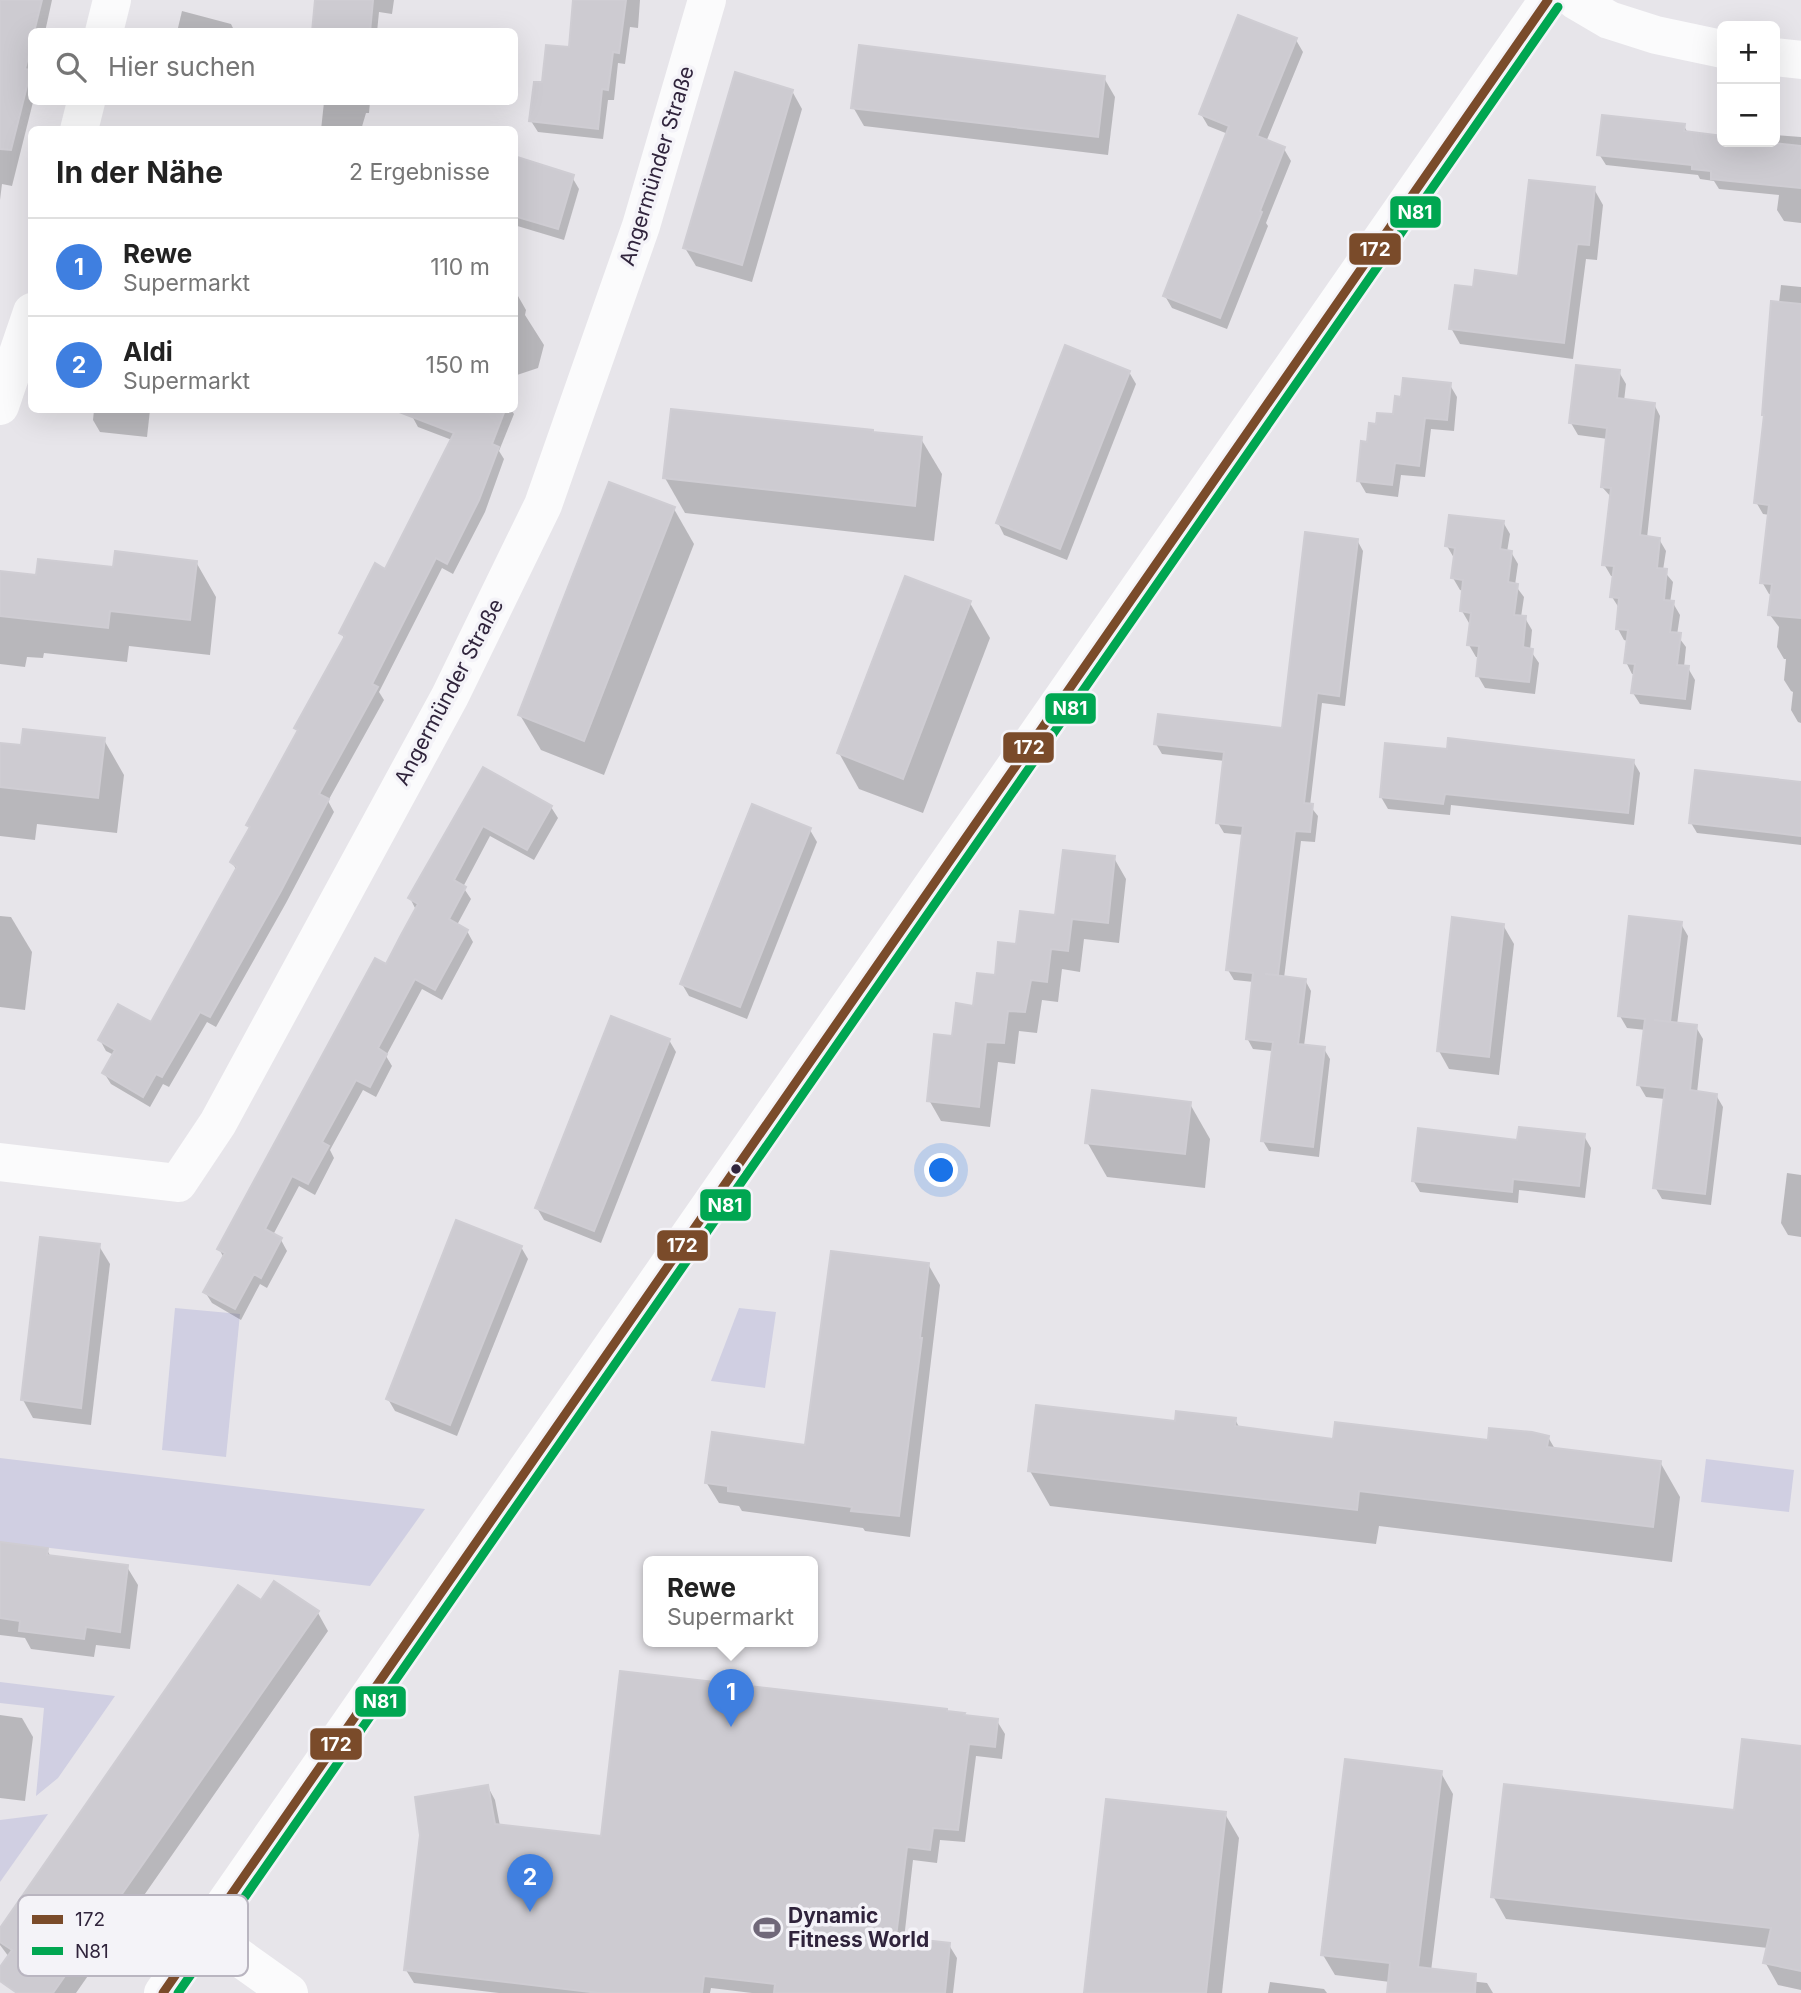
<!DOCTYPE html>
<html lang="de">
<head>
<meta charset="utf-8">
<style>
	:root { --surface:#fff; --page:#f6f6f6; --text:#222; --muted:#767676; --line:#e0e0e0; --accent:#db2777 }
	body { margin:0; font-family:Inter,sans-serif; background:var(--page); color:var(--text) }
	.controls { position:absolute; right:21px; top:21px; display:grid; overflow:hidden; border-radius:10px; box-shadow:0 7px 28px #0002 }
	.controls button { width:63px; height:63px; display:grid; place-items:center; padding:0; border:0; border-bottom:2px solid var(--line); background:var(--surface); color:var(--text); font:35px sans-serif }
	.you { position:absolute; left:942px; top:1171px; width:24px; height:24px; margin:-18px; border:5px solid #fff; border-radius:50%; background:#1a73e8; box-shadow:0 0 0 10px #1a73e833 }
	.badge { display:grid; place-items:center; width:46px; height:46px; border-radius:50%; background:var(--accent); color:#fff; font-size:23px; font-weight:700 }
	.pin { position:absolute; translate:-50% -58px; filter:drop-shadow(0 2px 4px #0008) }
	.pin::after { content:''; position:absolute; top:37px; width:24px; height:21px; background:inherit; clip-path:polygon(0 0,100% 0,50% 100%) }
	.popup { position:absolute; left:643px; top:1556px; width:175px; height:91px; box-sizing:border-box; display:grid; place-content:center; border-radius:10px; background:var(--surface); filter:drop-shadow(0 2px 5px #0005); font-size:23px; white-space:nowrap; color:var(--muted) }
	.popup b { font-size:26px; color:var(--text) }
	.popup::after { content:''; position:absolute; left:50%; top:100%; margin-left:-14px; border:14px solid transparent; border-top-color:var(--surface) }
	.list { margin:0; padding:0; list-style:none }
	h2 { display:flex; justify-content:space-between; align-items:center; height:91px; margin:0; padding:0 28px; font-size:30px }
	h2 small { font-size:23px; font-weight:400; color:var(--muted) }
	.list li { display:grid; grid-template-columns:46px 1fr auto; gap:21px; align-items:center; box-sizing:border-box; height:98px; padding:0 28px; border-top:2px solid var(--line) }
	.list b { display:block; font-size:26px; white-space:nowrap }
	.list p { margin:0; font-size:23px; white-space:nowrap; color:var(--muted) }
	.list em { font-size:23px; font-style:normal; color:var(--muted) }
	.icon { flex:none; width:38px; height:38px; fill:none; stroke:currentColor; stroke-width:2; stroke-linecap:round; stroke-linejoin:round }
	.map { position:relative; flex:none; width:1801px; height:1993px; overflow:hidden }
	.search { position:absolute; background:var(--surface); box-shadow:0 7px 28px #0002; left:28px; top:28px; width:490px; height:77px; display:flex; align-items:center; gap:18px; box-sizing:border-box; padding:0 24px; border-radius:10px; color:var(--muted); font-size:26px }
	.panel { position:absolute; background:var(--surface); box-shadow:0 7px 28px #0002; left:28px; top:126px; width:490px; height:287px; border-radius:10px }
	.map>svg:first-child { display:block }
	.green { fill:#d0cfe2 }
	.shadow { fill:#0003 }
	.building { fill:#cdcbd1; stroke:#cfcdd3; stroke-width:2 }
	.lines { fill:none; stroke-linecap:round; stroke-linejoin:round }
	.minor { stroke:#fbfbfc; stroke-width:38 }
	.tertiary { stroke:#fbfbfc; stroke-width:38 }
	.bus-1-casing { stroke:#f4f3f8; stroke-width:14 }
	.bus-2-casing { stroke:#f4f3f8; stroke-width:14 }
	.bus-1 { stroke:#7a4b2a; stroke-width:9 }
	.bus-2 { stroke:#00a651; stroke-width:9 }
	.bus-dot { fill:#30243c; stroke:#f4f3f8; stroke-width:2.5 }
	.labels { text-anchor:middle; stroke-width:7; stroke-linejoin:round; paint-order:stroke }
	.street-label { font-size:21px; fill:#30243c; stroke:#f4f3f8 }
	.poi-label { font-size:21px; font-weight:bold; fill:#30243c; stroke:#f4f3f8; text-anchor:start }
	.key { fill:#f4f3f8; stroke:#b9b5c0; stroke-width:2 }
	.key-label { font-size:19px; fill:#30243c }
	.line-badge { stroke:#f4f3f8; stroke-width:2.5 }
	.badge-label { font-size:19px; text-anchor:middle; font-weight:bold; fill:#fff }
</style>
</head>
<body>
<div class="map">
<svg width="1801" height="1993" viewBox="0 0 1801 1993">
	<rect width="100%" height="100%" fill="#e7e5ea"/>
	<g class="green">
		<polygon points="175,1308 240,1314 226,1457 162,1450"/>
		<polygon points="739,1308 776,1312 765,1388 711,1381"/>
		<polygon points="0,1458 425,1509 370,1586 0,1542"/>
		<polygon points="1706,1459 1794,1470 1789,1512 1701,1502"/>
		<polygon points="0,1682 115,1696 58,1778 36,1796 44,1708 0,1703"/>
		<polygon points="48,1814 0,1882 0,1820"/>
	</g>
	<g class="shadow">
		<polygon points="0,0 52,0 45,32 32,32 33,102 12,186 2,184 0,200"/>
		<polygon points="323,0 394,0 392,14 379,12 377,32 314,32"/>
		<polygon points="575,0 640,0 638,28 630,27 625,64 618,63 614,100 608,100 603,139 538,132 531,121 544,84 570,49"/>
		<polygon points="182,11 231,24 235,32 177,32"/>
		<polygon points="1296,40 1303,52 1266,142 1284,149 1291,161 1266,223 1268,226 1227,329 1172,308 1165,296 1228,134 1208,126 1201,114"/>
		<polygon points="1104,78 1115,97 1108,155 864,126 853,107"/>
		<polygon points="792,91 802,109 752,282 696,266 685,248"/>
		<polygon points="324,102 370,102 369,113 366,113 361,130 321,130"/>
		<polygon points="1684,126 1688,133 1722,138 1722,142 1775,142 1775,135 1801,137 1801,223 1784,221 1777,210 1779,195 1719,189 1714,181 1700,179 1698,175 1606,165 1599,154"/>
		<polygon points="514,175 572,177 579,189 564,240 514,225"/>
		<polygon points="1594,189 1603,205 1597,260 1586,259 1573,359 1460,344 1451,328 1474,289 1520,278"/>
		<polygon points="1781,285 1801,287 1801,394 1779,303"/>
		<polygon points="514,289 526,310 525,315 544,345 538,368 514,376"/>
		<polygon points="1129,372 1136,384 1067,560 1004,535 998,523"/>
		<polygon points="1619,372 1626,384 1624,401 1654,404 1660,416 1647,538 1659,539 1666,551 1663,570 1673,582 1670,603 1673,603 1680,615 1677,635 1686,647 1684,667 1688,668 1695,680 1691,710 1640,704 1633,693 1635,674 1632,674 1626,662 1628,641 1624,640 1618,629 1619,608 1612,597 1614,576 1611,576 1604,564 1612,498 1602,487 1608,439 1578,435 1571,423"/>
		<polygon points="1450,385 1457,397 1454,431 1431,429 1425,477 1401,475 1398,497 1366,493 1359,481 1368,444 1378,426"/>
		<polygon points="94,410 150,410 147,437 100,432 93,420"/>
		<polygon points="414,410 511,410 514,414 499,451 504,459 485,512 453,574 442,568 379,692 384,700 328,801 334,812 286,903 216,1027 207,1022 169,1087 163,1084 150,1107 111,1084 104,1073 114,1055 106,1051 100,1040 152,1024 237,871 232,862 251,830 248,825 298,732 296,728 345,639 341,633 386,571 452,440 418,427 412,416"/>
		<polygon points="1801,438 1801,723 1798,722 1791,710 1793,692 1791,691 1784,680 1786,659 1784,659 1777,647 1779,627 1770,615 1773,595 1769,594 1762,582 1770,515 1763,514 1756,502"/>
		<polygon points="921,439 942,474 934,541 685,513 665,478"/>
		<polygon points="674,509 694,544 604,775 541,750 520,715"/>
		<polygon points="1503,522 1510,534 1507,552 1511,552 1518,564 1515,585 1524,597 1521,617 1525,618 1532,630 1530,650 1539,663 1535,694 1485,688 1478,676 1480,657 1476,657 1469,645 1472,623 1469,623 1462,611 1464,591 1460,590 1453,578 1454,558 1447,546"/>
		<polygon points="1357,540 1363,551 1345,706 1322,703 1310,806 1318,816 1315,842 1301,841 1284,978 1305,980 1311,991 1304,1046 1324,1049 1330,1059 1319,1157 1269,1151 1263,1141 1273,1051 1253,1049 1247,1038 1254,982 1234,980 1228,970 1244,835 1224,833 1218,823 1225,761 1162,754 1156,744 1284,730"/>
		<polygon points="196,562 216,597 210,655 129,646 127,662 44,653 43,658 27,657 25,667 0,664 0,573 37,577"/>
		<polygon points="970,603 990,638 923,813 859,789 839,753"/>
		<polygon points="104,740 124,775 117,833 37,824 35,840 0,836 0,744 22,746"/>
		<polygon points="1633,761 1640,773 1634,825 1451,805 1450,815 1388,809 1381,797"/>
		<polygon points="484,769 551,807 558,818 534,860 490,836 463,887 471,899 457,925 467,931 473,942 442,1000 422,989 386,1056 392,1066 376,1097 363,1090 330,1150 334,1158 315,1195 299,1186 273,1235 281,1240 287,1251 267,1288 260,1284 241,1320 212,1303 205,1292 224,1258 219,1249 376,960 386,966 416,910 410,898"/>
		<polygon points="1801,784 1801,845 1697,833 1691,823"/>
		<polygon points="810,830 817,842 747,1019 689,996 682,984"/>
		<polygon points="1114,858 1126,879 1119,943 1084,939 1080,972 1062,969 1058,1002 1042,1000 1037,1033 1019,1031 1015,1064 998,1062 990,1127 941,1121 929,1100 954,1038 1017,946 1056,917"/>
		<polygon points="0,916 11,917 32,952 25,1010 0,1007"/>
		<polygon points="1681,924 1688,936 1677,1025 1696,1027 1703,1039 1697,1093 1716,1095 1723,1107 1711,1205 1662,1199 1655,1187 1665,1099 1646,1097 1639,1085 1646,1030 1627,1028 1620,1016"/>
		<polygon points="1503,925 1514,944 1499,1075 1449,1069 1439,1051"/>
		<polygon points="669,1040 676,1052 601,1243 544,1220 537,1208"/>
		<polygon points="1190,1104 1210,1139 1205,1188 1107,1177 1087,1142"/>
		<polygon points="1584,1136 1591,1148 1585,1198 1519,1190 1518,1203 1420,1192 1413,1180 1518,1142"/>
		<polygon points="1787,1173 1801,1175 1801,1237 1788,1235 1781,1223"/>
		<polygon points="99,1246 110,1264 91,1425 33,1418 23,1400"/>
		<polygon points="521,1247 528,1259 457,1436 395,1411 388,1399"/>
		<polygon points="928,1264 940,1285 910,1537 865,1531 863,1528 742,1511 739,1506 719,1503 706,1482 807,1447"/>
		<polygon points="1235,1419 1240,1429 1335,1441 1489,1442 1548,1437 1555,1449 1660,1462 1680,1497 1672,1562 1379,1526 1376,1544 1050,1506 1030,1471 1176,1422"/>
		<polygon points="0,1544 47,1550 51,1557 127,1567 138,1585 130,1649 96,1645 94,1657 31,1649 25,1638 0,1635"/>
		<polygon points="261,1603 318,1613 328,1631 76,1993 17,1993 0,1970 9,1957 0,1945 0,1931"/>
		<polygon points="0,1715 22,1718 33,1737 25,1801 0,1798"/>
		<polygon points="965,1717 997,1721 1005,1734 1002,1759 976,1756 965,1842 940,1840 937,1863 913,1860 904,1939 949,1945 957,1958 953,1993 752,1993 711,1988 710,1993 499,1993 414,1983 406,1970 488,1787 495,1800 500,1826 603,1838"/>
		<polygon points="1801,1747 1801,1990 1778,1985 1765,1962 1768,1948 1506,1919 1493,1896 1735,1812"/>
		<polygon points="1441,1773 1453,1794 1431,1971 1434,1977 1487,1983 1493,1993 1389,1993 1390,1982 1335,1975 1323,1955"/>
		<polygon points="1225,1814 1239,1838 1222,1993 1086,1993"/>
		<polygon points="1270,1982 1324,1989 1327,1993 1268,1993"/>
	</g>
	<g class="building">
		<polygon points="0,0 42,0 34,32 32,32 32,43 25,69 31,70 11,150 0,149"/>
		<polygon points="315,0 373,0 370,32 312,32"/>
		<polygon points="573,0 626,0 619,53 613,52 608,90 602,89 598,129 529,121 534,82 542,82 546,45 569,47"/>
		<polygon points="1238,15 1297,38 1257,136 1285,147 1260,211 1262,212 1220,318 1163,296 1229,126 1199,114"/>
		<polygon points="859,45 1105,76 1098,137 851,108"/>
		<polygon points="735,72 793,90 742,265 683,248"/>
		<polygon points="1602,115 1685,124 1684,131 1722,136 1722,142 1764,142 1801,146 1801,188 1711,179 1711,171 1692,169 1692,165 1597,155"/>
		<polygon points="514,156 574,175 558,229 514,216"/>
		<polygon points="1529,180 1595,187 1589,245 1577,244 1564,343 1449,329 1455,285 1473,287 1475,270 1518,276"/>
		<polygon points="1771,301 1801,304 1801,618 1768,615 1772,584 1760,583 1769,505 1754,503 1764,415 1762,415"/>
		<polygon points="1065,345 1130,371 1060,549 996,523"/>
		<polygon points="1576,365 1620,370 1617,398 1655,403 1640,535 1660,538 1657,568 1667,569 1664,600 1674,601 1670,632 1681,633 1677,665 1689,666 1685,699 1631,693 1635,664 1624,663 1628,630 1616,629 1619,598 1610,597 1614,566 1602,565 1611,488 1601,487 1607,428 1569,423"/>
		<polygon points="1403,378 1451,383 1447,420 1425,418 1419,466 1395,463 1392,485 1357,481 1361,441 1367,442 1369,423 1376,424 1377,413 1393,414 1395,396 1401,397"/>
		<polygon points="671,409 873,430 873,432 922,437 915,506 663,478"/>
		<polygon points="400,410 505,410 492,444 499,447 479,500 447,564 436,558 372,684 378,687 319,794 329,799 281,891 210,1017 200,1012 162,1077 156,1074 143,1097 102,1073 115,1050 98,1040 118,1004 151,1022 237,867 230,862 250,827 246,825 298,730 294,728 345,636 339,633 375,563 385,569 454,433 399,412"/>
		<polygon points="609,482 675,507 584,741 518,715"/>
		<polygon points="1449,515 1504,521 1500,549 1512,551 1508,582 1518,584 1514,615 1526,616 1523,647 1533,649 1529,682 1476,676 1479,646 1467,645 1471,613 1460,611 1463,580 1451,578 1455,548 1445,546"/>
		<polygon points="1305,532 1358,539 1339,696 1317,693 1304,803 1313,804 1310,832 1295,831 1278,975 1265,974 1306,979 1298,1044 1325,1047 1313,1147 1261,1141 1273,1042 1246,1039 1253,973 1226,970 1243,826 1216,823 1224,752 1154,744 1158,714 1282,728"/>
		<polygon points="115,551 197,561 190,620 110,611 108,628 0,616 0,571 36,575 38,559 113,567"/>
		<polygon points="905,576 971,601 903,779 837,753"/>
		<polygon points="23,729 105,738 98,798 0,787 0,743 21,745"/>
		<polygon points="1448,738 1634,760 1628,813 1445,794 1443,804 1380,797 1385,743 1447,749"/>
		<polygon points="483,767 552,806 527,850 483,826 454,880 466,887 449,919 468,930 435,990 415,979 378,1048 387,1054 370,1087 356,1080 322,1142 329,1146 308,1184 292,1176 265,1229 282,1238 261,1278 254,1274 235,1309 203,1292 225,1253 217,1249 375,958 386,964 401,935 418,904 408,898"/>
		<polygon points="1695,770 1801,782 1801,836 1689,823"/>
		<polygon points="752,804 811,828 740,1007 680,984"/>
		<polygon points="1063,850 1115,856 1108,923 1072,919 1068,951 1051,949 1047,982 1031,980 1025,1012 1008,1011 1004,1043 986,1042 979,1107 927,1101 934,1034 952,1036 956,1003 973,1006 977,973 995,975 998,942 1016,944 1020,911 1055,915"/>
		<polygon points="1629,916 1682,922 1670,1022 1654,1020 1697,1025 1690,1090 1717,1094 1705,1194 1653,1188 1665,1088 1637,1085 1645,1019 1618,1016"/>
		<polygon points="1452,917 1504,924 1489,1057 1437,1051"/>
		<polygon points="611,1016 670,1039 594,1231 535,1208"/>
		<polygon points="1092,1090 1191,1102 1185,1154 1085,1143"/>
		<polygon points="1519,1127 1585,1134 1579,1186 1513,1179 1512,1192 1412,1181 1418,1128 1517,1140"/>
		<polygon points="456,1220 522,1246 450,1425 386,1399"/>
		<polygon points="40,1237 100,1244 81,1408 21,1400"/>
		<polygon points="831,1251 929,1263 920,1338 922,1338 899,1516 851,1511 852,1507 728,1491 728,1486 705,1483 712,1432 805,1445"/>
		<polygon points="1036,1405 1175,1421 1176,1411 1236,1418 1235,1426 1333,1439 1335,1422 1488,1440 1489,1428 1532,1432 1549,1436 1547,1447 1661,1461 1653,1527 1359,1491 1357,1510 1028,1471"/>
		<polygon points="0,1542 48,1548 47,1555 128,1565 120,1632 86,1627 84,1639 19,1631 20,1621 0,1618"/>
		<polygon points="274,1581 319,1611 53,1993 17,1993 0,1981 0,1967 12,1950 0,1942 0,1928 238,1585 261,1600"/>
		<polygon points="620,1671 947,1709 947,1711 965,1713 964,1715 998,1719 995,1747 969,1744 958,1830 933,1828 930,1850 907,1847 896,1937 950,1943 945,1993 774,1993 775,1984 704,1976 702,1993 599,1993 404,1970 420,1835 415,1797 488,1785 495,1824 601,1836"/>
		<polygon points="1742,1739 1801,1746 1801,1971 1763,1963 1771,1928 1491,1897 1504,1784 1734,1810"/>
		<polygon points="1345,1759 1442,1771 1418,1967 1476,1974 1475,1993 1387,1993 1390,1963 1321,1955"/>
		<polygon points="1106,1799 1226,1812 1206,1993 1084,1993"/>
	</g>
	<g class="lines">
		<g class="minor">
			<polyline points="1575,0 1609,20 1656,35 1722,49"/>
			<polyline points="104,32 112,0"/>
			<polyline points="1775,57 1801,60"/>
			<polyline points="79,130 86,102"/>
			<polyline points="0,406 32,312"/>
			<polyline points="0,1162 178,1183 218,1123 450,696 543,505 641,226 707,0"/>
			<polyline points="205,1933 289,1993"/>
		</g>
		<polyline class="tertiary" points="163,1993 1548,0"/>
		<defs>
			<polyline id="bus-1" points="163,1993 1548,0"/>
			<polyline id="bus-2" points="178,1993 1558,7"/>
		</defs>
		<use href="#bus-1" class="bus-1-casing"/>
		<use href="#bus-2" class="bus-2-casing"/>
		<use href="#bus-1" class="bus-1"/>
		<use href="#bus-2" class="bus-2"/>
	</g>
	<defs>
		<symbol id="stadium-bare" viewBox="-9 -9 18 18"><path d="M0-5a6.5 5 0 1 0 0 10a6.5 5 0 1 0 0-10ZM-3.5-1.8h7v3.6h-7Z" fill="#706879" stroke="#f4f3f8" stroke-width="2.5" paint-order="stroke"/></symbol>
	</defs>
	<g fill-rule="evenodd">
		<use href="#stadium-bare" x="748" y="1909" width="38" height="38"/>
	</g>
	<circle class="bus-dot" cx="736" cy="1169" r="6"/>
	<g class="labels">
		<g class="street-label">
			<text transform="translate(657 166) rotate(-73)" y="7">Angermünder Straße</text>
			<text transform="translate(449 692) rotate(-62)" y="7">Angermünder Straße</text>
		</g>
		<g class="poi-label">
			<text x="788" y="1923">Dynamic<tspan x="788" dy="24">Fitness World</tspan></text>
		</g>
	</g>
	<rect x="18" y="1895" width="230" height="81" rx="10" class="key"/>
	<rect x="32" y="1915" width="31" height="9" fill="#7a4b2a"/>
	<rect x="32" y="1947" width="31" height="8" fill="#00a651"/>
	<g class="key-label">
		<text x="75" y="1926">172</text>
		<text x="75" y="1958">N81</text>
	</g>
	<g class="line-badge">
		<rect x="1389" y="195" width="53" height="34" rx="7" fill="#00a651"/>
		<rect x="1348" y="232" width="54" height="34" rx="7" fill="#7a4b2a"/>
		<rect x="1044" y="692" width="53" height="33" rx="7" fill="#00a651"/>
		<rect x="1002" y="731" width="53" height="33" rx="7" fill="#7a4b2a"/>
		<rect x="699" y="1188" width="53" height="34" rx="7" fill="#00a651"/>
		<rect x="656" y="1229" width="53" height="33" rx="7" fill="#7a4b2a"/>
		<rect x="354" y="1685" width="53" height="33" rx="7" fill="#00a651"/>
		<rect x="309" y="1727" width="54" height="34" rx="7" fill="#7a4b2a"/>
	</g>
	<g class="badge-label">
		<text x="1415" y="219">N81</text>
		<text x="1375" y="256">172</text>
		<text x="1070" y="715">N81</text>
		<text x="1029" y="754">172</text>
		<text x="725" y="1212">N81</text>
		<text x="682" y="1252">172</text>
		<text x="380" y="1708">N81</text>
		<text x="336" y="1751">172</text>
	</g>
</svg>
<div class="controls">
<button>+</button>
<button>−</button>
</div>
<div class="you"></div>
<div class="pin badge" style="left:731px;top:1727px;background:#3f7fe0">1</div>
<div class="popup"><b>Rewe</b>Supermarkt</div>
<div class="pin badge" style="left:530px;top:1912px;background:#3f7fe0">2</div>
<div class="search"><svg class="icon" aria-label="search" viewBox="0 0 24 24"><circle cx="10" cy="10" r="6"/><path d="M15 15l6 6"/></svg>Hier suchen</div>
<section class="panel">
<h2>In der Nähe<small>2 Ergebnisse</small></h2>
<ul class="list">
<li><span class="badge" style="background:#3f7fe0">1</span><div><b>Rewe</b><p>Supermarkt</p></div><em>110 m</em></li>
<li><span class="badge" style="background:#3f7fe0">2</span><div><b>Aldi</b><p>Supermarkt</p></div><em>150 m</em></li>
</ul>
</section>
</div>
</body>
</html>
